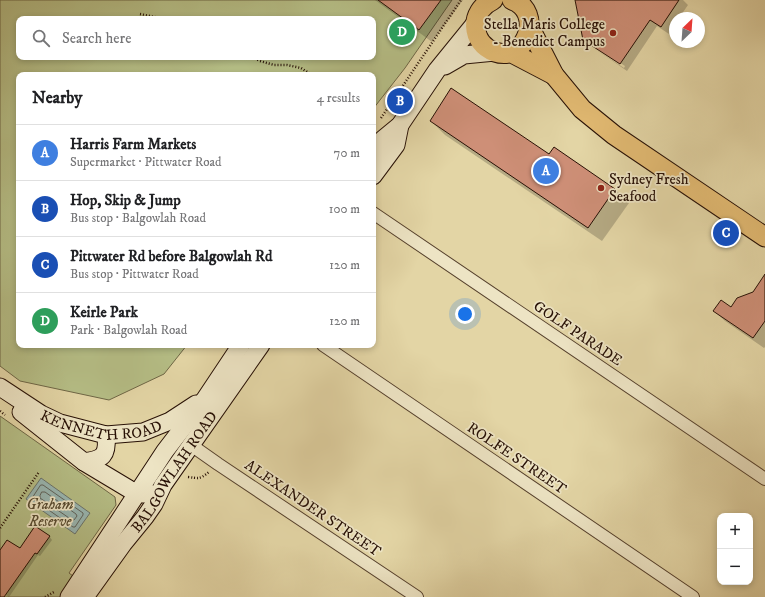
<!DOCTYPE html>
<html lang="en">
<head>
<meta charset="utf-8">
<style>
	:root { --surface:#fff; --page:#f2f2f2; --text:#202124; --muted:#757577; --line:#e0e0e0; --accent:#8f2418 }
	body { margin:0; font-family:"IM FELL DW Pica",serif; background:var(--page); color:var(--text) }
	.controls { position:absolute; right:12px; bottom:12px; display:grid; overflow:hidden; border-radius:8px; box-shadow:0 2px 6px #0003 }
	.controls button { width:36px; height:36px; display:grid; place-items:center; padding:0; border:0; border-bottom:1px solid var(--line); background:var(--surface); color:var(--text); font:20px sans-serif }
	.compass { position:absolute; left:669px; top:12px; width:36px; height:36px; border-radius:50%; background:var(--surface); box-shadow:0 2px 6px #0003; rotate:25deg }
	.you { position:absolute; left:465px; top:314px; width:14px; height:14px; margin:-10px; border:3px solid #fff; border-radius:50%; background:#1a73e8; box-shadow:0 0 0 6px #1a73e833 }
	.badge { display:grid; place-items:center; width:26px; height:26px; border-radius:50%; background:var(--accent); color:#fff; font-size:13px; font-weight:700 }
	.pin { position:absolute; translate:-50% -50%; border:2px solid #fff; box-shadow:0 1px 4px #0006 }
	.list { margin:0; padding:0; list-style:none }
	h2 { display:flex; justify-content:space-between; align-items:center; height:52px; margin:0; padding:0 16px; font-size:17px }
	h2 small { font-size:13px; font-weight:400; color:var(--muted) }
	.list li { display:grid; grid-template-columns:26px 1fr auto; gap:12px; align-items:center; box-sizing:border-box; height:56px; padding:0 16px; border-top:1px solid var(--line) }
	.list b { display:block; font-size:15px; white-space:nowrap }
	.list p { margin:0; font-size:13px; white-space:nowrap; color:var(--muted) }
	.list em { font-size:13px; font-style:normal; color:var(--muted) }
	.icon { flex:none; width:22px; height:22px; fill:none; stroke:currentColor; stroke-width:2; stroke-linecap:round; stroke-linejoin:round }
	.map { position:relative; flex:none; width:765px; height:597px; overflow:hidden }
	.search { position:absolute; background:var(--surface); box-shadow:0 2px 6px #0003; left:16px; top:16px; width:360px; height:44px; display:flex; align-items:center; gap:10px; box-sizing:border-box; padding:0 14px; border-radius:8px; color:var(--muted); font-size:15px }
	.panel { position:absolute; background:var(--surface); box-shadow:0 2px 6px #0003; left:16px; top:72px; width:360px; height:276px; border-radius:8px }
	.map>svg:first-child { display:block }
	.green { fill:#b5bd85; stroke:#6e6645; fill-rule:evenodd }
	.water { fill:#99b6b1; stroke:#6b746c }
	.shadow { fill:#0003 }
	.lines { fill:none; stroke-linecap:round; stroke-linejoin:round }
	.shore { stroke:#60635b; stroke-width:1 }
	.building { fill:#ce8f77; stroke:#271005 }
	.street-casing { stroke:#56412d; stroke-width:14 }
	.secondary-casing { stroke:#271005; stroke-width:19 }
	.primary-casing { stroke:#271005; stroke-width:21 }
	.path { stroke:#271005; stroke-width:2.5; stroke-dasharray:1 2; stroke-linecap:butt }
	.street { stroke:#ede4c4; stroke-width:12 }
	.secondary { stroke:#ede4c4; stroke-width:17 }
	.primary { stroke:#e2ba72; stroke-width:19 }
	.poi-dot { fill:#8f2418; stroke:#ede4c4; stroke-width:1.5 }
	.labels { text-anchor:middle; stroke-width:3.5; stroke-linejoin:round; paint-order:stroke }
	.poi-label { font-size:15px; fill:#271005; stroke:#ede4c4; text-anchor:end }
	.street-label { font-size:15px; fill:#271005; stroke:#ede4c4 }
	.park-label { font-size:15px; font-style:italic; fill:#594d32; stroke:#ede4c4 }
</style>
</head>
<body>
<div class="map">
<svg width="765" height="597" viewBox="0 0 765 597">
	<rect width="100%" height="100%" fill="#e3d5a5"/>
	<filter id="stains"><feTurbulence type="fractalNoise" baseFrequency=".005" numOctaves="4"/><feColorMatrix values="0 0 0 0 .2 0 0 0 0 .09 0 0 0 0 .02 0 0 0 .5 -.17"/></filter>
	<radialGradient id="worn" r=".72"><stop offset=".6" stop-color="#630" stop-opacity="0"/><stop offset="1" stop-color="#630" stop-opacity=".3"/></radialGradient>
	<g class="green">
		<path d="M0 0H452L405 68 373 109V75H19V345H187L164 374 109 400 20 381 0 366ZM19 19H373V57H19Z"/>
		<polygon points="0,416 115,497 116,505 69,573 73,576 61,597 0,597"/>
	</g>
	<polygon class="water" points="41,478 90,513 75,534 26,499"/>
	<g class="shadow">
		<polygon points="375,0 463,0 432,42"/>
		<polygon points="576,0 683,0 688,5 679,18 675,18 675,24 669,34 657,26 627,71 591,46 624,68 625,66 589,43 589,45 584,39"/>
		<polygon points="431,121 549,155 615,189 629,203 602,241 445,135"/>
		<polygon points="765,287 765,347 764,348 725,321 714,311 731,308"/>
		<polygon points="49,536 52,540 40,556 38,555 9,597 0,591 0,552 20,550"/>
	</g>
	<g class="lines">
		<g class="shore">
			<polygon points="41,485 43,485 83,513 83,515 75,527 73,527 33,499 33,497"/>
			<polygon points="42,492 45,492 76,514 77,516 74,520 72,520 40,498 40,496"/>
		</g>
	</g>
	<g class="building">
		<polygon points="378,0 441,0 419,30"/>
		<polygon points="575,0 679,0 661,27 650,20 620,64 583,40"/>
		<polygon points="451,88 549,154 554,147 615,189 588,228 430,121"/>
		<polygon points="765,274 765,321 753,338 713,311 721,300 731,307 737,298 753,292"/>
		<polygon points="35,526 50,536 37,554 35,553 4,597 0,597 0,550 7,540 20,548"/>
	</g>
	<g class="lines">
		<defs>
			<g id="street">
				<polyline points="373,213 765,479"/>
				<polyline points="323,345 693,597"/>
				<polyline points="191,445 218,464 417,597"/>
			</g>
			<g id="secondary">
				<polyline points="445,66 464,55 495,52"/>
				<polyline points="373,152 383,139 400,125 437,70 476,22"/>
				<polyline points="373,176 396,145 400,125"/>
				<path id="s1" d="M0 387 41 414 60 423 106 435 143 432 170 421 196 404"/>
				<polyline points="21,412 84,462 129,489 137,493 144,494 149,493"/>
				<path d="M84 462C103 459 108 456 106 435"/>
				<polyline points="69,597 165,451 205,399 241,345"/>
				<path id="s2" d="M85 597 123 544 145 517 154 504 163 485 261 345"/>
			</g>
			<g id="primary">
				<path d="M493 0C469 11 470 43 495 52 527 63 544 11 512 0"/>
				<polyline points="530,28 554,75 582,109 614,135 765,237"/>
				<polyline points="510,52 554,75"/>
			</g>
		</defs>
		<use href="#street" class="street-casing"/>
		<use href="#secondary" class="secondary-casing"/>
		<use href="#primary" class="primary-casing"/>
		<g class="path">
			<polyline points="140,14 164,19"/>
			<polyline points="252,57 260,61 274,65 287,65 301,68 312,75"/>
			<polyline points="381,118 461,0"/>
			<polyline points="0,411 5,415"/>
			<path d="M188 477C198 478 199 480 209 472"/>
			<polyline points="0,528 39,472"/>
			<polyline points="45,597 54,592"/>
		</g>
		<use href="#street" class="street"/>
		<use href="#secondary" class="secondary"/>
		<use href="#primary" class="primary"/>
	</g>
	<g class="poi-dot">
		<circle cx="613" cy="33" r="4"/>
		<circle cx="601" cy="188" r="4"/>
	</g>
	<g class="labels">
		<g class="poi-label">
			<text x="605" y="29">Stella Maris College<tspan x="605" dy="17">- Benedict Campus</tspan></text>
			<text x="609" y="184" text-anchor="start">Sydney Fresh<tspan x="609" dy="17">Seafood</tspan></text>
		</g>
		<g class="street-label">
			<text transform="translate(578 333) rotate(34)" y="5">GOLF PARADE</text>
			<text dy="5" stroke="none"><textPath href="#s1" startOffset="112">KENNETH ROAD</textPath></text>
			<text transform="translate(517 458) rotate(34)" y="5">ROLFE STREET</text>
			<text dy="5" stroke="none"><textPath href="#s2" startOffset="154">BALGOWLAH ROAD</textPath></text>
			<text transform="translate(313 508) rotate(34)" y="5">ALEXANDER STREET</text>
		</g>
		<g class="park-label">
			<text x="50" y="509">Graham<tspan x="50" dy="17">Reserve</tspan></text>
		</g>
	</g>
	<rect width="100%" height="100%" filter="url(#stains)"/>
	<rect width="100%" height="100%" fill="url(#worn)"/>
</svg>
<div class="controls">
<button>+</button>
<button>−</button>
</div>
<svg class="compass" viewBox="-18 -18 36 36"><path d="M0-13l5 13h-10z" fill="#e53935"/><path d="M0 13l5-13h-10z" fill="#757577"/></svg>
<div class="you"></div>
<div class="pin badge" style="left:546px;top:171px;background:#3f7fe0">A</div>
<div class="pin badge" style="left:400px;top:101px;background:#1a4fb4">B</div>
<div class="pin badge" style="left:726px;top:233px;background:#1a4fb4">C</div>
<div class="pin badge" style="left:402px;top:32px;background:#2e9e5b">D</div>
<div class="search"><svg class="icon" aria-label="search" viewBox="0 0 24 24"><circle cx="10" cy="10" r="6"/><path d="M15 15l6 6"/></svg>Search here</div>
<section class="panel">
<h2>Nearby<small>4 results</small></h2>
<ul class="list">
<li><span class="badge" style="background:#3f7fe0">A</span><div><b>Harris Farm Markets</b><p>Supermarket · Pittwater Road</p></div><em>70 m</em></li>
<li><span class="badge" style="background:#1a4fb4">B</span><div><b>Hop, Skip &amp; Jump</b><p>Bus stop · Balgowlah Road</p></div><em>100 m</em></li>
<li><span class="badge" style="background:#1a4fb4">C</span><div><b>Pittwater Rd before Balgowlah Rd</b><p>Bus stop · Pittwater Road</p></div><em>120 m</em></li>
<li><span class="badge" style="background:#2e9e5b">D</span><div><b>Keirle Park</b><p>Park · Balgowlah Road</p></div><em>120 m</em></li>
</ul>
</section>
</div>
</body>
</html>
